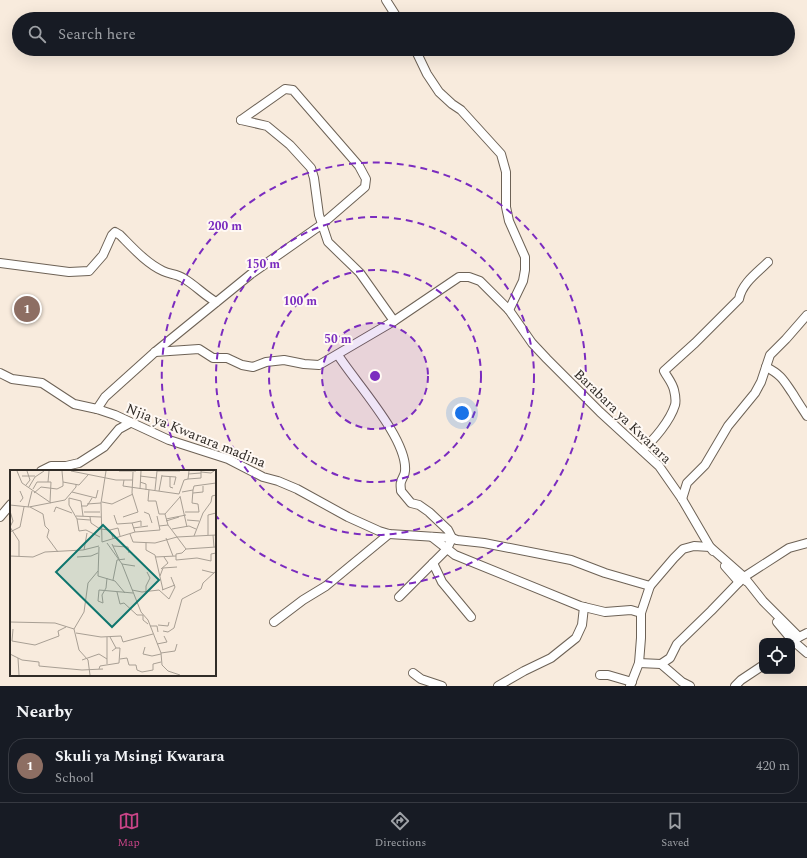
<!DOCTYPE html>
<html lang="en">
<head>
<meta charset="utf-8">
<style>
	:root { --surface:#171b24; --page:#242831; --text:#f1f3f6; --muted:#9ea1a6; --line:#363941; --accent:#c94487 }
	body { margin:0; font-family:Spectral,serif; background:var(--page); color:var(--text) }
	.controls { position:absolute; right:12px; bottom:12px; display:grid; overflow:hidden; border-radius:8px; box-shadow:0 4px 16px #0002 }
	.controls button { width:36px; height:36px; display:grid; place-items:center; padding:0; border:0; border-bottom:1px solid var(--line); background:var(--surface); color:var(--text); font:20px sans-serif }
	.you { position:absolute; left:462px; top:413px; width:14px; height:14px; margin:-10px; border:3px solid #fff; border-radius:50%; background:#1a73e8; box-shadow:0 0 0 6px #1a73e833 }
	.badge { display:grid; place-items:center; width:26px; height:26px; border-radius:50%; background:var(--accent); color:#fff; font-size:13px; font-weight:700 }
	.pin { position:absolute; translate:-50% -50%; border:2px solid #fff; box-shadow:0 1px 4px #0006 }
	.list { margin:0; padding:0; list-style:none }
	h2 { display:flex; justify-content:space-between; align-items:center; height:52px; margin:0; padding:0 16px; font-size:17px }
	h2 small { font-size:13px; font-weight:400; color:var(--muted) }
	.list li { display:grid; grid-template-columns:26px 1fr auto; gap:12px; align-items:center; box-sizing:border-box; height:56px; margin:0 8px 8px; padding:0 8px; border:1px solid var(--line); border-radius:16px }
	.list b { display:block; font-size:15px; white-space:nowrap }
	.list p { margin:0; font-size:13px; white-space:nowrap; color:var(--muted) }
	.list em { font-size:13px; font-style:normal; color:var(--muted) }
	.icon { flex:none; width:22px; height:22px; fill:none; stroke:currentColor; stroke-width:2; stroke-linecap:round; stroke-linejoin:round }
	.map { position:relative; flex:none; width:807px; height:686px; overflow:hidden }
	.search { position:absolute; background:var(--surface); box-shadow:0 4px 16px #0002; left:12px; right:12px; top:12px; height:44px; display:flex; align-items:center; gap:10px; box-sizing:border-box; padding:0 14px; border-radius:22px; color:var(--muted); font-size:15px }
	.sheet { height:116px; background:var(--surface) }
	nav { display:flex; justify-content:space-around; align-items:center; box-sizing:border-box; height:56px; border-top:1px solid var(--line); background:var(--surface); font-size:11px; color:var(--muted) }
	nav a { display:grid; justify-items:center; gap:2px }
	nav .on { color:var(--accent) }
	.map>svg:first-child { display:block }
	.lines { fill:none; stroke-linecap:round; stroke-linejoin:round }
	.street-casing { stroke:#6d6256; stroke-width:10 }
	.street { stroke:#fff; stroke-width:8 }
	.ring { fill:none; stroke:#7b2cbf; stroke-width:2; stroke-dasharray:7 5 }
	.labels { text-anchor:middle; stroke-width:4; stroke-linejoin:round; paint-order:stroke }
	.street-label { font-size:14px; fill:#312c27; stroke:#fff9f4 }
	.inset-road { fill:none; stroke:#a89f94; stroke-width:1 }
	.view { fill:#0f766e; fill-opacity:0.15; stroke:#0f766e; stroke-width:2 }
	.inset-edge { fill:none; stroke:#312c27; stroke-width:2 }
	.centre { fill:#7b2cbf; stroke:#fff9f4; stroke-width:2 }
	.ring-label { font-size:12px; text-anchor:middle; font-weight:bold; fill:#7b2cbf; stroke:#fff9f4; stroke-width:4; stroke-linejoin:round; paint-order:stroke }
</style>
</head>
<body>
<div class="map">
<svg width="807" height="686" viewBox="0 0 807 686">
	<rect width="100%" height="100%" fill="#f8ebdd"/>
	<g class="lines">
		<defs>
			<g id="street">
				<polyline points="386,0 398,19"/>
				<polyline points="415,49 427,74 439,92 452,104 461,110 501,154 506,172 506,207 509,221 525,257 525,270 523,281 509,310"/>
				<polyline points="241,120 267,126 290,145 311,168 314,178 319,215 328,242 360,273 394,321"/>
				<path d="M0 263 69 272 89 271 103 255 112 235 115 232 120 235C132 247 146 263 163 271 169 274 177 274 183 278 195 285 204 295 216 302"/>
				<polyline points="155,352 199,349 213,358 227,358 242,365 253,367 266,362 284,360 304,364 319,365 394,321 459,277 469,277 480,281 509,310 532,343 547,359 600,412 659,466 682,499 710,547 744,577 763,601 799,637"/>
				<path d="M338 355C355 382 408 439 405 471 405 475 402 478 401 482 400 485 401 488 401 491L411 503 419 505 429 512 448 530 452 538 447 549 399 597"/>
				<path d="M766 367C782 375 784 381 793 394 797 401 802 408 807 416"/>
				<polyline points="0,373 12,379 42,383 74,404 97,409 115,415 169,440 228,459 263,477 278,481 297,489 348,517 379,531 389,534 452,538 457,540 484,543 571,560 605,573 650,586"/>
				<polyline points="97,409 105,397 155,352 251,274 321,225 365,187 366,179 359,166 293,90 285,89 241,120"/>
				<path d="M642 450C654 440 670 421 675 405 676 401 675 394 674 390 672 382 667 377 664 371L695 343 739 299C742 283 757 273 768 262"/>
				<polyline points="41,471 51,466 66,466 79,463 104,447 119,429 130,423"/>
				<polyline points="682,499 687,483 705,465 728,426 755,393 761,382 770,355 786,339 807,315"/>
				<polyline points="0,517 11,504"/>
				<polyline points="432,537 455,555 580,606 605,612 631,610 641,613"/>
				<polyline points="433,563 442,582 471,617"/>
				<polyline points="725,566 739,582 744,577 746,581"/>
				<polyline points="744,577 789,548 807,543"/>
				<polyline points="274,622 303,600 326,586 389,534"/>
				<polyline points="777,622 792,640 807,653"/>
				<polyline points="795,639 807,633"/>
				<polyline points="639,663 661,664 682,682 690,686"/>
				<polyline points="661,664 670,658 677,644 711,611 739,582"/>
				<polyline points="413,673 421,679 442,686"/>
				<polyline points="600,675 608,675 632,682"/>
				<polyline points="498,686 524,671 551,658 576,638 582,625 584,607"/>
				<polyline points="630,686 639,663 641,638 641,613 650,586 674,558 683,549 694,546 710,547 713,551"/>
				<polyline points="735,686 741,680 762,666"/>
			</g>
		</defs>
		<use href="#street" class="street-casing"/>
		<use href="#street" class="street"/>
	</g>
	<circle cx="375" cy="376" r="53" fill="#7b2cbf" fill-opacity=".12"/>
	<g class="ring">
		<circle cx="375" cy="376" r="53"/>
		<circle cx="375" cy="376" r="106"/>
		<circle cx="375" cy="376" r="159"/>
		<path d="M185 471A212 212 0 1 1 215 515"/>
	</g>
	<g class="labels">
		<g class="street-label">
			<text transform="translate(623 416) rotate(44)" y="5">Barabara ya Kwarara</text>
			<text transform="translate(196 435) rotate(22)" y="5">Njia ya Kwarara madina</text>
		</g>
	</g>
	<g transform="translate(10 470)">
		<rect width="206" height="206" fill="#f8ebdd"/>
		<path class="inset-road" d="M7 1 12 13 41 33M52 1 53 12 69 15 78 5M61 1 106 10H123M96 1 91 33 92 72 125 62 150 60 147 46M109 1H126M191 2 201 3 204 1M178 4 191 3M12 6H25M130 6 146 8M152 6 166 7 164 15M160 7V17L163 18M178 9 191 8V1M114 10 113 16 169 24 174 10 178 9 179 1M38 12H41L40 32M130 12 136 14V20M16 15 20 10 17 1M19 17 25 7 34 1M23 19 27 12H38L39 1M130 19 131 1M139 20 138 31H146L149 44H155M145 20 147 1H170M183 20 182 33 188 34 189 42M149 21 152 5M62 22 86 28 88 20M172 22 183 20 184 16 206 13M24 23 31 17 47 19 53 16V12M183 23 193 22V16M170 26 177 57M59 28V35L67 49 80 50M59 28 71 31 73 46M10 32 13 28 10 21M92 32 102 34 123 24M77 34 91 33M0 35 19 37 55 30 66 17V14M71 36H77L82 28M18 37 22 21M20 37 33 44 35 56 39 60 37 67 48 82M0 41 3 51 0 57M44 42 46 37 62 43M74 42H90M134 42 139 44 142 53M175 42H189M104 45 107 54 122 53 125 62M66 46 91 47M80 47 81 53 90 59 100 60 103 68M113 47 128 42 122 23 123 2M67 49 69 61 76 60 90 67M156 49 176 45M177 50 189 51M156 51 169 47M122 53 131 51V56M158 55 155 44 170 27M149 56 158 55 176 79 172 83 166 84V90L187 88 201 91V84L206 83M0 57 9 71V86M123 58 138 56M162 59 179 56 186 59M100 60 108 58 110 66M0 62 10 57 14 37M120 64 123 72 145 73 167 67 206 65M198 65V45L206 43M203 65 204 77M184 66 193 43 201 32 202 26 206 25M156 68 163 86M136 72V80L145 85 153 120M97 73 112 94 131 142 138 150 151 183 152 195 158 201 170 205M102 74 109 89M103 76 118 77 119 83M89 77 88 106 105 111 115 123M176 79 206 77M74 80 77 63M0 86 23 87 35 82 73 80 89 76M67 87 81 86 88 83M145 87 166 86M112 94 125 96M151 99 158 93 154 87M192 100 204 103M150 106 153 98 167 97M103 110 107 90 115 89M122 120 132 122 149 120 159 129 165 117 161 107M152 120 165 115M107 122 110 134 114 133 127 145H133V150L138 154M136 122V116L140 108 137 102M93 133 88 131 89 120 123 123M93 133 92 125 96 118 97 108M0 152 45 153 64 159M148 155 158 156 159 152M140 156H147L148 162M3 159 2 171 25 175 49 166 48 161 56 157M153 161 158 162 164 158 172 129 191 119 193 113 206 101M66 163 91 167 111 166 113 172 143 164M97 167V194M100 167 106 178 102 181M147 174 157 172 154 166M135 177 133 184 142 186 151 184M151 183 165 181 167 174M0 184 12 190 29 192V196L72 200 93 199M8 188 9 205M110 189 117 188 119 195H126L127 200 132 202 143 200V194L151 192M72 190 89 184 97 189M89 199 90 196 109 193 110 178H106M80 205 78 190 69 180 64 159 74 142 78 113 88 101"/>
		<path class="view" d="M93 55 149 110 102 157 46 102Z"/>
		<rect width="206" height="206" class="inset-edge"/>
	</g>
	<circle cx="375" cy="376" r="6" class="centre"/>
	<g class="ring-label">
		<text x="225" y="230">200 m</text>
		<text x="263" y="268">150 m</text>
		<text x="300" y="305">100 m</text>
		<text x="338" y="343">50 m</text>
	</g>
</svg>
<div class="controls">
<button><svg class="icon" aria-label="locate" viewBox="0 0 24 24"><circle cx="12" cy="12" r="6"/><path d="M12 2v4M12 18v4M2 12h4M18 12h4"/></svg></button>
</div>
<div class="you"></div>
<div class="pin badge" style="left:27px;top:309px;background:#8d6e63">1</div>
<div class="search"><svg class="icon" aria-label="search" viewBox="0 0 24 24"><circle cx="10" cy="10" r="6"/><path d="M15 15l6 6"/></svg>Search here</div>
</div>
<section class="sheet">
<h2>Nearby<small></small></h2>
<ul class="list">
<li><span class="badge" style="background:#8d6e63">1</span><div><b>Skuli ya Msingi Kwarara</b><p>School</p></div><em>420 m</em></li>
</ul>
</section>
<nav>
<a class="on"><svg class="icon" aria-label="map" viewBox="0 0 24 24"><path d="M3 6l6-2 6 2 6-2v14l-6 2-6-2-6 2zM9 4v14M15 6v14"/></svg>Map</a>
<a><svg class="icon" aria-label="directions" viewBox="0 0 24 24"><path d="M12 3l9 9-9 9-9-9zM9 14v-3h6M13 9l2 2-2 2"/></svg>Directions</a>
<a><svg class="icon" aria-label="saved" viewBox="0 0 24 24"><path d="M7 4h10v16l-5-4-5 4z"/></svg>Saved</a>
</nav>
</body>
</html>
